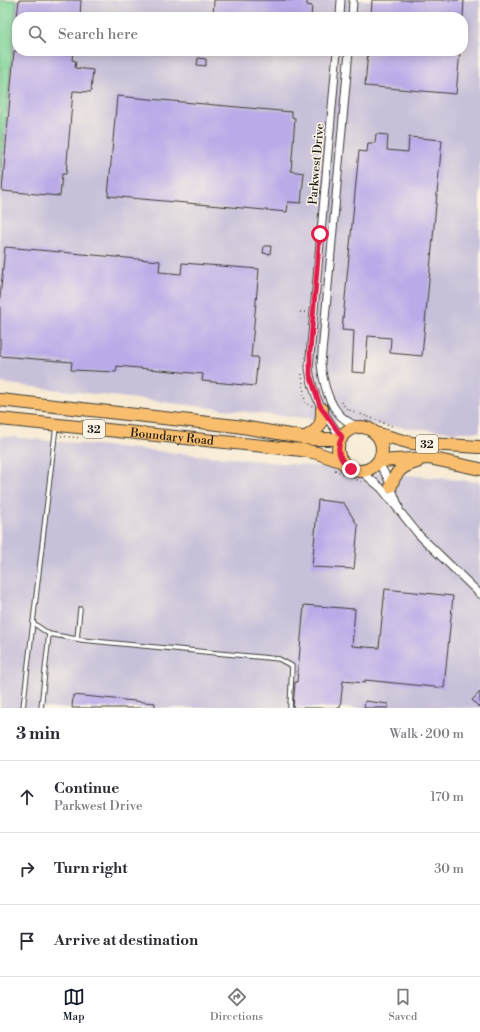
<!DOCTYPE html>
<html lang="en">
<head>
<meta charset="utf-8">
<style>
	:root { --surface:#fff; --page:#f7f7f7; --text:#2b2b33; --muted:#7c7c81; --line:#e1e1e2; --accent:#111827 }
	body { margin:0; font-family:"Libre Bodoni",serif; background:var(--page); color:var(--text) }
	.stop { position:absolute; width:12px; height:12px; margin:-9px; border:3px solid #e11d48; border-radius:50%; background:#fff }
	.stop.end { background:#e11d48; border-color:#fff; box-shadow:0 1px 4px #0008 }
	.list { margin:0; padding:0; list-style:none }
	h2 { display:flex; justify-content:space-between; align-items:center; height:52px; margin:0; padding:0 16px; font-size:17px }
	h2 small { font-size:13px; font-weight:400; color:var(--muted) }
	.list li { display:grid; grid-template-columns:26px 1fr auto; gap:12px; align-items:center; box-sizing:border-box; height:72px; padding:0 16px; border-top:1px solid var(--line) }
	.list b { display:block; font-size:15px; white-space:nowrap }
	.list p { margin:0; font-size:13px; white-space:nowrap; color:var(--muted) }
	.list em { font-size:13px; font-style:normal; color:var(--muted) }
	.icon { flex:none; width:22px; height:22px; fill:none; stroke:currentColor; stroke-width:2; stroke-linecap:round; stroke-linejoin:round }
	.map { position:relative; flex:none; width:480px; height:708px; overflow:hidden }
	.search { position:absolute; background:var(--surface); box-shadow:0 2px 10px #0003; left:12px; right:12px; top:12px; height:44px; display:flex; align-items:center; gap:10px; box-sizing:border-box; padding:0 14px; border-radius:16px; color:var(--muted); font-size:15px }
	.sheet { height:268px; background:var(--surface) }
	nav { display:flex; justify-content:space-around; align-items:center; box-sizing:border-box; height:56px; border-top:1px solid var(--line); background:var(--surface); font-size:11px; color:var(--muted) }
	nav a { display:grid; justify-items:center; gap:2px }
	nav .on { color:var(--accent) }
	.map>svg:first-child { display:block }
	.industrial { fill:#c7c0d9; fill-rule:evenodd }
	.green { fill:#7dd499; stroke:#4c785a }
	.building { fill:#baaae8 }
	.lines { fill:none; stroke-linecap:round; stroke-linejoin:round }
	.service-casing { stroke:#3d3b37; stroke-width:5.5 }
	.minor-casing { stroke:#3d3b37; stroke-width:9 }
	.primary-casing { stroke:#3d3b37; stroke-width:14 }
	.path { stroke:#3d3b37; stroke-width:1.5; stroke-dasharray:1 3; stroke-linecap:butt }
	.service { stroke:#fff; stroke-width:3.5 }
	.minor { stroke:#fff; stroke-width:7 }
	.primary { stroke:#f9be6d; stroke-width:12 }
	.route { stroke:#e11d48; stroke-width:5 }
	.labels { text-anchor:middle; stroke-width:3; stroke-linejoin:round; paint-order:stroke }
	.shield { fill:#fcf5e5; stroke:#5f5d58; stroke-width:1 }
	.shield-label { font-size:11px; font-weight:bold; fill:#1c1c1c }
	.street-label { font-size:12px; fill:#1c1c1c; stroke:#fcf5e5 }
</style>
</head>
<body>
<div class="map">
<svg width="480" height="708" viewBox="0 0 480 708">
	<rect width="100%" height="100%" fill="#fcf5e5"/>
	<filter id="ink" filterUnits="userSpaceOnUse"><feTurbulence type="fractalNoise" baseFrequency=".025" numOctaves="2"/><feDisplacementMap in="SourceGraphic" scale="8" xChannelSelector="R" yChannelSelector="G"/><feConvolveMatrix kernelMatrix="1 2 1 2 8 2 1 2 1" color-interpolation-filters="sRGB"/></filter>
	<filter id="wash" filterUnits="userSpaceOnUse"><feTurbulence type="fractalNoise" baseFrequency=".012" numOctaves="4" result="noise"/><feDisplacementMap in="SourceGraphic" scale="16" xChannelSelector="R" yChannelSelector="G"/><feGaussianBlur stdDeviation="0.9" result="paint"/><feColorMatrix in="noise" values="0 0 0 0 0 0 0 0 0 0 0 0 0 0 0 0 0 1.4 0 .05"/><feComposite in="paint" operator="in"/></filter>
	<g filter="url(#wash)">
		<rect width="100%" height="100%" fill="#f7ead3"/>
		<g class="industrial">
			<path d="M15 0H480V432H453L273 415 0 383V163ZM17 17H463V51H17Z"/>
			<polygon points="0,436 480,482 480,708 0,708"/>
		</g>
		<polygon class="green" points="0,0 17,0 0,185"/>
		<g id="blocks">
			<g class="building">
				<polygon points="19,0 81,0 80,17 17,17"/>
				<polygon points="214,0 307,0 307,5 312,6 311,17 213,17"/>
				<polygon points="372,0 464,0 463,17 371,17"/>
				<polygon points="14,51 73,51 72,60 76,61 75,68 93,70 91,92 73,91 66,174 62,174 60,196 2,191"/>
				<polygon points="368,51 460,51 456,94 365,86"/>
				<polygon points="198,58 206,59 206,66 197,65"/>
				<polygon points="117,96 292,112 292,117 295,118 291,171 304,173 301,203 288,202 287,212 108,196"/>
				<polygon points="376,134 388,135 387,150 408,152 409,137 442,140 422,356 390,353 391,338 368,336 365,373 352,372 354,331 342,330 359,151 367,152 368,143 375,143"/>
				<polygon points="264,246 271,246 270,254 263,253"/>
				<polygon points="5,247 160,261 159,272 181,274 182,263 259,269 251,357 258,357 255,386 202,381 203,374 117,366 116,372 71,370 72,362 0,356 0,298"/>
				<polygon points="318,500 344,503 358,526 354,569 312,567"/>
				<polygon points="385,589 453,596 444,688 365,680 365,683 343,681 340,708 293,708 295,682 297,682 304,605 355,609 352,646 379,648"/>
				<polygon points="480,692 480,708 472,700"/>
				<polygon points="73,695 155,703 155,708 72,708"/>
				<polygon points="365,701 388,704 388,708 364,708"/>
			</g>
		</g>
	</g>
	<g filter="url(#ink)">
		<use href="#blocks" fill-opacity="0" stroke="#3d3b37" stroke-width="1"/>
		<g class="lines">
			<defs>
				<g id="service">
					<polyline points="33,623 49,634 82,640 279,659 292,666 290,708"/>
					<polyline points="77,639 80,609"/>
					<polyline points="23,708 56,426"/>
					<polyline points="41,708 49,634"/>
				</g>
				<g id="minor">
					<polyline points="340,17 341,0"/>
					<polyline points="352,17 353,0"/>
					<path d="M337 51 309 368C312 393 324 418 342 437"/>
					<path d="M349 51 321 364C324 390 333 421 361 427"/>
					<polyline points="378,462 387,477 399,507"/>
					<polyline points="361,471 381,488 419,535 480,594"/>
				</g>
				<g id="primary">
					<polyline points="0,400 236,426 313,439 341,439"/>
					<path id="s1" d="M0 419 302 450 317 453 343 462"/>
					<circle cx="360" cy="449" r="22"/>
					<polyline points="375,433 411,443 480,447"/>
					<path d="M304 438C318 431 323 425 322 409"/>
					<polyline points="379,461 429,458 480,469"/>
					<path d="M391 486C395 472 402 466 417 462"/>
				</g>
			</defs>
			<use href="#service" class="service-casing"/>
			<use href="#minor" class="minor-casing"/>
			<use href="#primary" class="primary-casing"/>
			<g class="path">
				<polyline points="300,312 307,312"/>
				<polyline points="302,374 305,403 313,406"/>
				<polyline points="341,402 347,409 392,426"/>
				<polyline points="61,436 81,438"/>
				<polyline points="335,470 362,482"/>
			</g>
			<use href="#service" class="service"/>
			<use href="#minor" class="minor"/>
			<use href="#primary" class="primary"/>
		</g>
	</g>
	<g class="lines" filter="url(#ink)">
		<path class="route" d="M320 234 310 352V375L320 406 342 437C335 450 340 461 351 469"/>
	</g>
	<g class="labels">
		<g class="shield">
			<rect x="83" y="420" width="22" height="18" rx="3"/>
			<rect x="416" y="435" width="22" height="18" rx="3"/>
		</g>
		<g class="shield-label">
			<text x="94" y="433">32</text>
			<text x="427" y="448">32</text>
		</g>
		<g class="street-label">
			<text transform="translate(316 164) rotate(-85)" y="4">Parkwest Drive</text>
			<text dy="4" stroke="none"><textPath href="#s1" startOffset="173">Boundary Road</textPath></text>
		</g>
	</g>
</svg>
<div class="stop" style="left:320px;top:234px"></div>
<div class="stop end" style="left:351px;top:469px"></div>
<div class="search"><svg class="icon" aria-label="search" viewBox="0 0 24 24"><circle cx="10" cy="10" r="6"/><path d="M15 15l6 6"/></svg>Search here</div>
</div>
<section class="sheet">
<h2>3 min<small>Walk · 200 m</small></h2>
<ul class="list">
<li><svg class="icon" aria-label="ahead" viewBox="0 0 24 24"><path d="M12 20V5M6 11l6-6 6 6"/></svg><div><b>Continue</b><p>Parkwest Drive</p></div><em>170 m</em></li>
<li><svg class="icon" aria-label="right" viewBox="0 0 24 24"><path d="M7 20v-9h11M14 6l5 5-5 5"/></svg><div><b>Turn right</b></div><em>30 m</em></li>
<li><svg class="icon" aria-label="arrive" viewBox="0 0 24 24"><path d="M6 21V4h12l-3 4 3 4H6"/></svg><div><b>Arrive at destination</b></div></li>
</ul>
</section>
<nav>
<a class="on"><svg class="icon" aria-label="map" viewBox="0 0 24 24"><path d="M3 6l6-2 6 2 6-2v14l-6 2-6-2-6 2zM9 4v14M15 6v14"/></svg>Map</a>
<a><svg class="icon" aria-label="directions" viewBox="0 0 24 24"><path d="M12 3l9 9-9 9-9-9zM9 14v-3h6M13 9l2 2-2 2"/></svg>Directions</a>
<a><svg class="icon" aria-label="saved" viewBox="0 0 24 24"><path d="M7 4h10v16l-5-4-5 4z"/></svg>Saved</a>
</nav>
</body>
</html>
